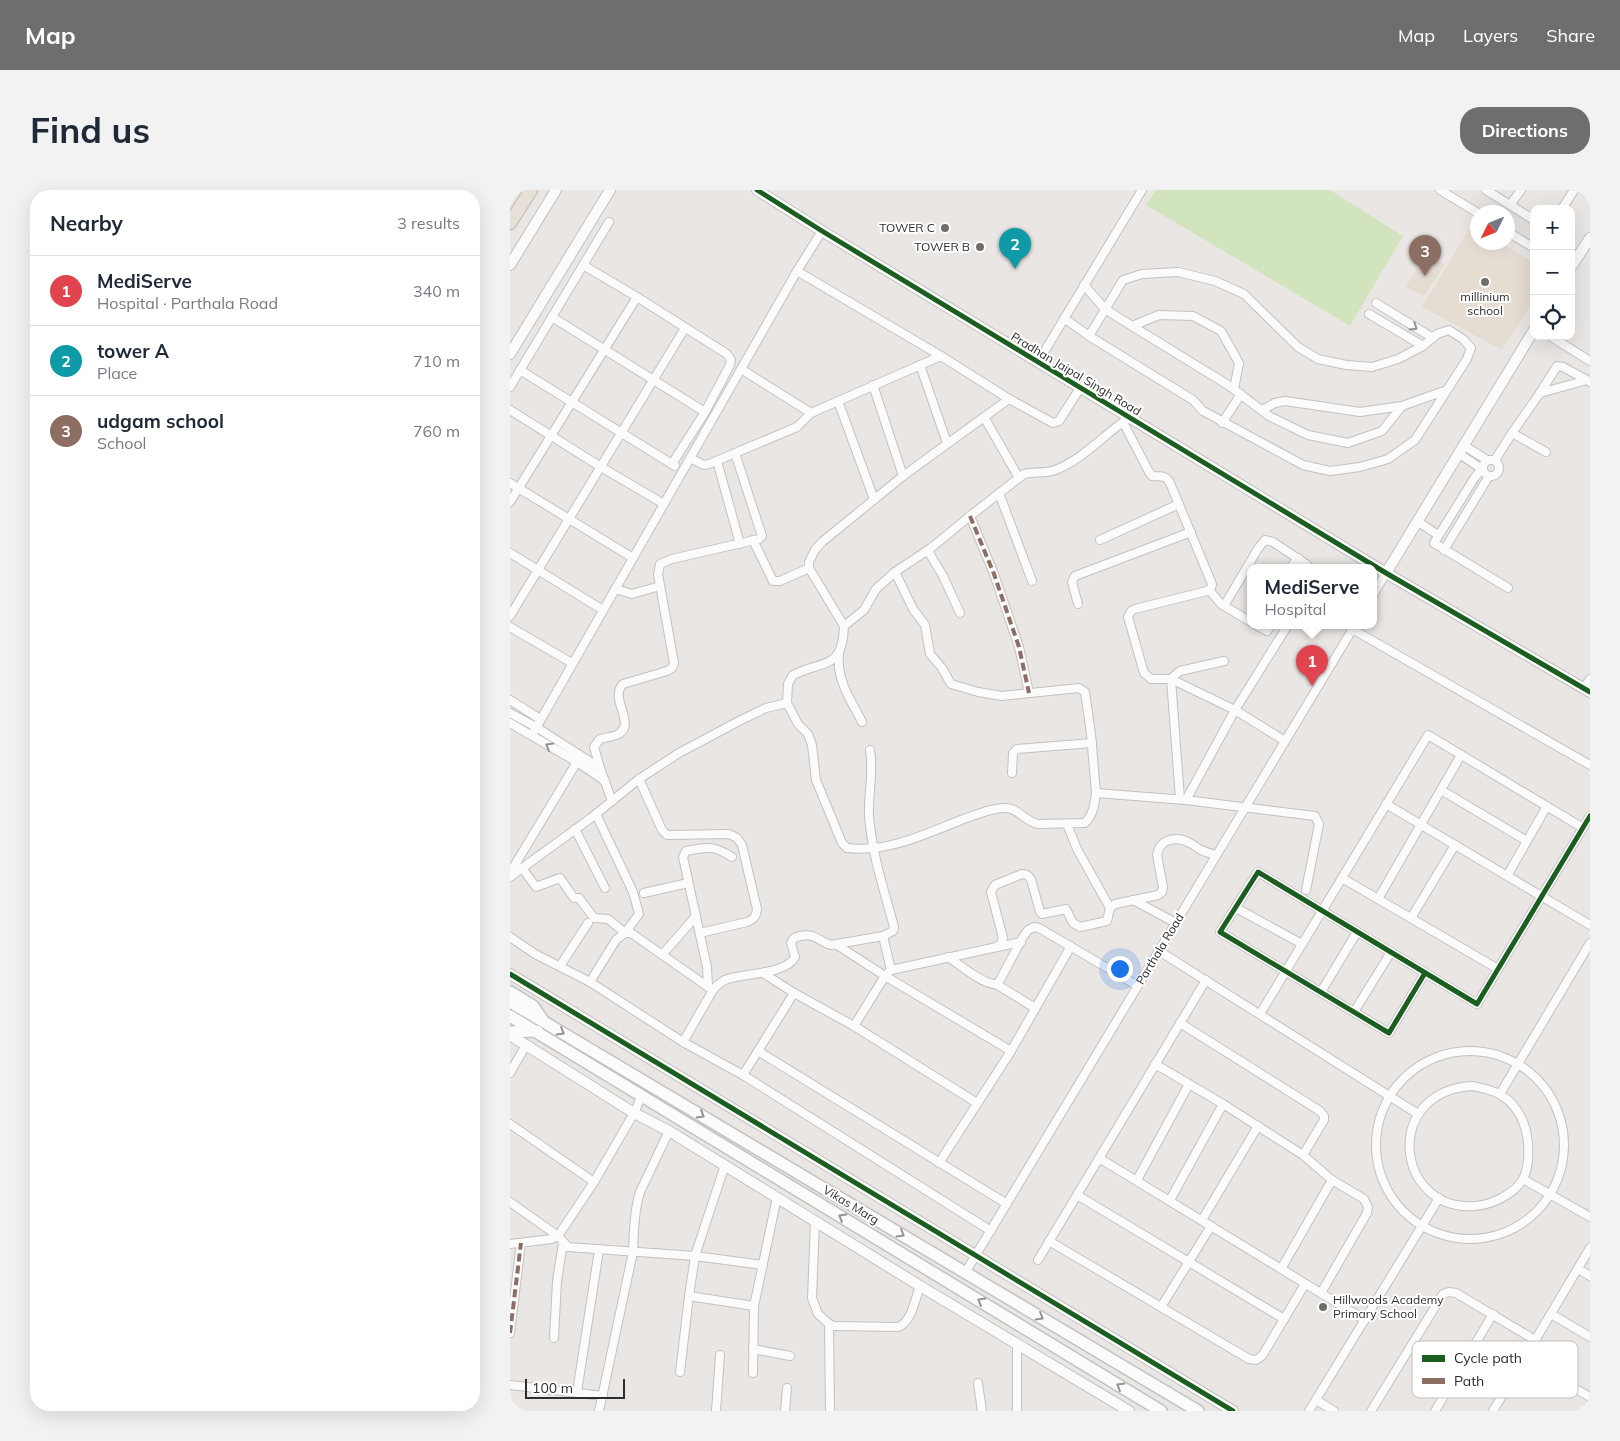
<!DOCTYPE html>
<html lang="en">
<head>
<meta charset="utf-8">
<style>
	:root { --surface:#fff; --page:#f2f2f3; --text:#1f2937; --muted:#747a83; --line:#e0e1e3; --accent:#6f6e6d }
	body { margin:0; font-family:Mulish,sans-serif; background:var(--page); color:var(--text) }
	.controls { position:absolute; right:15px; top:15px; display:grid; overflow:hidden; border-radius:10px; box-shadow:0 5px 20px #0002 }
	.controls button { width:45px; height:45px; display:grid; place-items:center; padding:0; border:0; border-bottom:1px solid var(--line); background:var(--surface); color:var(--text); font:25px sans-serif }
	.compass { position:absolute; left:960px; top:15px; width:45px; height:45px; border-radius:50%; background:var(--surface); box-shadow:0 5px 20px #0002; rotate:227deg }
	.scale { position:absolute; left:15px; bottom:12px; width:100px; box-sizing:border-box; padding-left:5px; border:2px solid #2d2d2d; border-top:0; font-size:14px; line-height:18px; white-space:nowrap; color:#2d2d2d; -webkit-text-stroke:4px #fff; paint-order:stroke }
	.you { position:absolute; left:609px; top:778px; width:18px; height:18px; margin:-12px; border:4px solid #fff; border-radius:50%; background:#1a73e8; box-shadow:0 0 0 8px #1a73e833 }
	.badge { display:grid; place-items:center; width:32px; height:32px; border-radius:50%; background:var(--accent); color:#fff; font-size:16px; font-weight:700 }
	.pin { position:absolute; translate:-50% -41px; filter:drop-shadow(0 1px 2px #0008) }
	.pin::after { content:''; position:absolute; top:26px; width:18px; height:15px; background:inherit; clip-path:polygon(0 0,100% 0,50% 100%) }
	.popup { position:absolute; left:737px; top:374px; width:130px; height:65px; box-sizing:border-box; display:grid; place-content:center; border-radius:10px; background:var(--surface); filter:drop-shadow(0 1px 4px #0005); font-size:16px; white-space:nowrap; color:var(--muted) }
	.popup b { font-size:19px; color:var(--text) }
	.popup::after { content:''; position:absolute; left:50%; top:100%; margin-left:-10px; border:10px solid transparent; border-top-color:var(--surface) }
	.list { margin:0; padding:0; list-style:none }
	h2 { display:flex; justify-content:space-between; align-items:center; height:65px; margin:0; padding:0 20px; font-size:21px }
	h2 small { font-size:16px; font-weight:400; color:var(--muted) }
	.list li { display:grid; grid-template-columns:32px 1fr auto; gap:15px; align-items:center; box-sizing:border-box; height:70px; padding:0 20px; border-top:1px solid var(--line) }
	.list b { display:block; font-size:19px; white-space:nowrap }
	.list p { margin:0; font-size:16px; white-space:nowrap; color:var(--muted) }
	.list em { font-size:16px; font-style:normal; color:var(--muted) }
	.icon { flex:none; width:28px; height:28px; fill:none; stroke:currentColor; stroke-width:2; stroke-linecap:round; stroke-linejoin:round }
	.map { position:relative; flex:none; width:1080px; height:1221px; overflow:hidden; border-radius:20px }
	header { display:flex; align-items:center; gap:30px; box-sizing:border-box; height:70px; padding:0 25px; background:var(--accent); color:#fff }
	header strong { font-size:24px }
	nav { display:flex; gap:28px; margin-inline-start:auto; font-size:18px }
	.intro { display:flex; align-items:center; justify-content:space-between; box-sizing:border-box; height:120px; padding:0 30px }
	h1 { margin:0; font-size:35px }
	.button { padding:12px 22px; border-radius:20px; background:var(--accent); color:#fff; font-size:18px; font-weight:700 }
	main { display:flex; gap:30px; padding:0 30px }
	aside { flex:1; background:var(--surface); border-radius:20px; box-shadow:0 5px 20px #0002 }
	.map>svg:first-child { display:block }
	.education { fill:#e5dcd2 }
	.green { fill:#d2e4be }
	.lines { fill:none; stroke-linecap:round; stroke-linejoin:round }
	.minor-casing { stroke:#c2c2c2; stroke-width:10 }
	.tertiary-casing { stroke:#c2c2c2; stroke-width:12 }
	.secondary-casing { stroke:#c2c2c2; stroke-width:14 }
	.primary-casing { stroke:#c6c4c3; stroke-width:15 }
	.minor { stroke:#fcfbfb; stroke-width:8 }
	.tertiary { stroke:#fcfbfb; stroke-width:10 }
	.secondary { stroke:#fcfbfb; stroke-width:11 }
	.primary { stroke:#e7e0d6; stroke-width:12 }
	.quiet { stroke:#8d6e63; stroke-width:4; stroke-dasharray:8 4; stroke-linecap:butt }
	.cycleway-casing { stroke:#fff; stroke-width:8 }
	.cycleway { stroke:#1b5e20; stroke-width:5 }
	.oneway { stroke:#949494 }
	.poi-dot { fill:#6f6e6d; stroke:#fff; stroke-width:2 }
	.labels { text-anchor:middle; stroke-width:4; stroke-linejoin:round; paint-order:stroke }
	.poi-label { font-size:12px; fill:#2d2d2d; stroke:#fff; text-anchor:end }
	.street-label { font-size:12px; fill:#2d2d2d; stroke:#fff }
	.key { fill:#fff; stroke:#c0c0c0; stroke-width:1 }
	.key-label { font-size:14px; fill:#2d2d2d }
</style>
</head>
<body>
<header>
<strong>Map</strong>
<nav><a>Map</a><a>Layers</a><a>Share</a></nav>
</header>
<div class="intro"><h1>Find us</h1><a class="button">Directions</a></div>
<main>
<aside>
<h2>Nearby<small>3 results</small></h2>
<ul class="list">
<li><span class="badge" style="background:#e0444e">1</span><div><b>MediServe</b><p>Hospital · Parthala Road</p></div><em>340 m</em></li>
<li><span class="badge" style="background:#0f9aa8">2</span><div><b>tower A</b><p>Place</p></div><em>710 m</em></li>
<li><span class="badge" style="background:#8d6e63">3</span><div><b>udgam school</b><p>School</p></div><em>760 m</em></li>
</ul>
</aside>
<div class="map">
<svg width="1080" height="1221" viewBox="0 0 1080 1221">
	<rect width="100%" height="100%" fill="#eae6e4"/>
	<g class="education">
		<polygon points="963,33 967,36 968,52 992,53 1024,73 1024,111 992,160 912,117"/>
		<polygon points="913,68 922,69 935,75 914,106 896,97"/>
	</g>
	<polygon class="green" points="646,0 820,0 893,46 840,136 636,15"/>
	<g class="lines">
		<defs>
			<g id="minor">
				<polyline points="930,0 968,23"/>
				<polyline points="976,0 1024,30"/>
				<polyline points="1000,15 1011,0"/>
				<polyline points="1052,19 1064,0"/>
				<polyline points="998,42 1024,58"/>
				<polyline points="73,75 127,107 217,164 221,170 220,175 195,222 162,274"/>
				<polyline points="287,81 431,166 499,209 543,233 549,231 570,198"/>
				<polygon points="668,82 705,91 734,104 788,157 808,169 836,175 862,177 888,169 913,156 927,144 939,140 953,149 961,158 957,169 905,250 878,269 850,277 820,281 793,275 693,221 683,210 579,146 613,90 632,84"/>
				<polyline points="574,95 595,119 622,136 718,195 759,226 798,245 838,253 872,241 892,216 937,200"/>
				<polyline points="866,113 923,148"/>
				<polyline points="859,124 913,156"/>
				<polyline points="42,127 195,222"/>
				<polyline points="554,128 579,146"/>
				<polyline points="622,136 649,125 683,126 711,141 729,173 724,199"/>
				<polyline points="1040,146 1080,171"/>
				<polyline points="528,172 632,0"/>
				<polyline points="410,175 437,253"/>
				<polyline points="231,179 301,223"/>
				<polyline points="10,180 165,276"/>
				<polyline points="1077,190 1030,203 1047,176 1053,177 1077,190 1080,192"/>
				<polyline points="363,195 393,286"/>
				<polyline points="0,197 99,32"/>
				<polyline points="328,211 364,309"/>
				<polyline points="0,220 91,277 154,314"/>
				<polyline points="752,220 765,213 775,211 850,222 892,216"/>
				<polyline points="474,227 509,288"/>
				<path d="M613 232 639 282 642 286C651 287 655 284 660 293L702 394 701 398 697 401 625 419 621 421 618 427 634 483 641 489H661L725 520 775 551"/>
				<polyline points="712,233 731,204"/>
				<polyline points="1002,243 1036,262"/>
				<polyline points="953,255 977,270"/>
				<polyline points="948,263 972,279 965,287 924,353 998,398"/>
				<polyline points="180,268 194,275 199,274 287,237 301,223 431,166"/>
				<circle cx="981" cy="278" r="8"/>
				<polyline points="985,270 1002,243 1030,203"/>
				<polyline points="207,271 230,354"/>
				<polyline points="0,293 123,368"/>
				<polyline points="489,303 522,391"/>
				<polyline points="0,312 127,107"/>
				<polyline points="460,326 484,384 509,457 519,503"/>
				<polyline points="907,331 928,345"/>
				<polyline points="243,350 263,391 270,391 299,378"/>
				<polyline points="590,350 669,314"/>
				<polyline points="934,360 979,286"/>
				<polyline points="418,361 433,386 450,423"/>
				<polyline points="0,363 93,420"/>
				<polyline points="781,377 788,368"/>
				<polyline points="385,382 403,419 415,435 420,464 432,478 441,494 468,502 492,506 569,498 575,502 581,544 586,603"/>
				<polyline points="105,399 122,404 150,396"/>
				<polyline points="699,400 711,414 741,432"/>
				<polyline points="863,405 876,383"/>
				<polyline points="568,414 562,392 565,386 681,342"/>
				<polyline points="714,416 749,357 755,350 763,352 796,374 799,377"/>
				<polyline points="0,426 175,138"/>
				<polyline points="746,435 757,441 761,435"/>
				<polyline points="334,436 299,378 299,372 305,360 312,352 393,286 499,209"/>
				<polyline points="0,437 62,473"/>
				<polyline points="842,439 1080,575"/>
				<path d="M329 464C326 490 341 510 352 532"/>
				<polyline points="1074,498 1080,489"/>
				<polyline points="0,510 30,529"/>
				<path d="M277 513 288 534 298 544 302 555 306 590 332 653 337 658C376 663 416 644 451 630 466 625 480 618 495 618 507 617 516 632 528 634L575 633C584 624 584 615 586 603L676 610 805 626 809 634 796 700"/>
				<polyline points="0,523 26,537 90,578"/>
				<polyline points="0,533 67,572 95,591"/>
				<polyline points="22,545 287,81 312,41"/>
				<polyline points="502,583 503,563 507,559 582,553"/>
				<path d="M129 589 152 640 157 645 219 644 227 648 232 655 247 719C246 727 244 729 237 732L190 743"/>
				<polyline points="931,600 1017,651"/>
				<polyline points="670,609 661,489 665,485 670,481 714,471"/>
				<polyline points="676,610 725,520 778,435"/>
				<path d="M102 611 90 578 84 557 90 549C96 547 105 547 110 543 125 532 99 508 113 494L157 481 162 478 164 473 148 384 150 374 162 369 249 349 252 346 225 263"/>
				<polyline points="876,614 1080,735"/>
				<polyline points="557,634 567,659 600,718"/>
				<polyline points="65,639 95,698"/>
				<polyline points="12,678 26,697 50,688 64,708 69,708 84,728 98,729 115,743 129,724 123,702 86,624"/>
				<polyline points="0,683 67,572"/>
				<polyline points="997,686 1037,616"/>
				<path d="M0 687 81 628 129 589 169 563 231 530 256 518 277 513 278 494 283 485C316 469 332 480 334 436L354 420 366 399 385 382 421 358 460 326 514 284C525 281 535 284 545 280 574 269 594 244 619 228"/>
				<polyline points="832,688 988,779"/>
				<polyline points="134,703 178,693"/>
				<polyline points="868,709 951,565"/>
				<polyline points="623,710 666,733"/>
				<polyline points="726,718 792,754"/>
				<polyline points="901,728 945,655"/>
				<polyline points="373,746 381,780"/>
				<polyline points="0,747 25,764 80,792 173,852 233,885 481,1041"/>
				<polyline points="327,755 375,786 501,861"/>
				<polyline points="487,757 511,752"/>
				<polyline points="649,761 908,924"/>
				<polyline points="152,765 186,726"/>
				<path d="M438 767C449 774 473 795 486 794L490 790 513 747 518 740 524 737 529 738 628 796"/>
				<polyline points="50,776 78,733"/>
				<polyline points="253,783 284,803 344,836 467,913"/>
				<polyline points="915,783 879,843 710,742 748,682 967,814 1080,626"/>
				<polyline points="80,792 106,750 115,743 121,743 201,799"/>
				<polyline points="486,794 525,818"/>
				<path d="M198 797 197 777 173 667 176 661C198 657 203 655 222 667"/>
				<polyline points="811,802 847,742"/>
				<polyline points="844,822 881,762"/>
				<polyline points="750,824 918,545 1073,638"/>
				<polyline points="670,833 810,921 814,926 814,930 793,965"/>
				<path d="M344 836 375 786 381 780 487 757 491 753 493 748 481 702 485 695 512 684 517 685 521 689 530 722 532 724 556 719 563 733 570 737 597 731 600 718 605 714 648 705 652 702 653 697 647 665C650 648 667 646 680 653 684 655 687 658 691 660 696 662 701 664 706 665"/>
				<path d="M173 852 203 800C206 796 210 793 215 790 231 783 276 785 285 767L281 753C283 748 285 747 290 746 307 743 307 751 321 755L373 746 383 741 384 737C374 700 362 664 359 626 358 604 364 582 360 560"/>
				<circle cx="960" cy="955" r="94"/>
				<polyline points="248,861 497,1014"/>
				<polyline points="645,874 713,914 793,965 822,990 854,1009 858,1017 857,1023 811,1103"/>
				<polyline points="0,883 16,855"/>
				<polyline points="233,885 284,803"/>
				<path d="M962 896C972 898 981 899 991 905 1014 919 1020 946 1018 971 1017 977 1016 984 1013 989 1005 1004 981 1015 965 1016 886 1022 871 902 962 896Z"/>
				<polyline points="990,904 1080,753"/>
				<polyline points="0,934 84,992"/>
				<polyline points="589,968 855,1130"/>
				<polyline points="429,973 501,861 561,756"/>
				<polyline points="215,975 185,1066 179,1106 244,1116"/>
				<polyline points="1013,989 1080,1027"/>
				<polyline points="627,990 679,894"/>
				<polyline points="567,1005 774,1129"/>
				<polyline points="660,1010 713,914"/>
				<polyline points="0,1012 48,1046 58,1057 185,1066 253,1075"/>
				<polyline points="692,1030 748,936"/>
				<path d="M305 1032 302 1108 308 1124 319 1134 324 1136 388 1137C402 1132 405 1109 410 1096"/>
				<polyline points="539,1051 739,1169 746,1170 752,1166 795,1094"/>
				<polyline points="0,1054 42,1049 48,1046 84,992 124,923 132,905"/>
				<polyline points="528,1070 696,790"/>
				<polyline points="771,1079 822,990"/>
				<polyline points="1068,1079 1080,1086"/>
				<polyline points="455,1083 845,435"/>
				<polyline points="651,1117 701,1036"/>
				<polyline points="1041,1124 1080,1147"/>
				<polyline points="319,1134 320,1221"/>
				<polyline points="0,1143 11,1053"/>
				<polyline points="44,1148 47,1091 53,1053"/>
				<polyline points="507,1154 507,1221"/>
				<polyline points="243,1159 280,1166"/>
				<polyline points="1014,1169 1080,1207"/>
				<polyline points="170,1182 179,1106"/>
				<polyline points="243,1183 244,1116 267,1007"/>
				<polyline points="468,1193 472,1221"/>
				<polyline points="0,1195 93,1206"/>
				<polyline points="67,1202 89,1060"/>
				<polyline points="806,1210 824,1221"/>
				<path d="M89 1221 123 1062C124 1042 124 1022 130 1002L159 941"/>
				<polyline points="206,1221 210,1165"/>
				<polyline points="275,1221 277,1198"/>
				<polyline points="799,1221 929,1008"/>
				<polyline points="861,1221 933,1104 939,1102 946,1103 1025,1150"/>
				<polyline points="925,1221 983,1124"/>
				<polyline points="983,1221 1080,1058"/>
				<polyline points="1078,1221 1080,1217"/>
			</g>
			<g id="tertiary">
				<polyline points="247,0 312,41 876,383 1080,502"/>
				<polyline points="0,75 46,0"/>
				<polyline points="1061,77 1080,48"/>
				<polyline points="0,164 100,0"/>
				<polyline points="876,383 1024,140"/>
				<polyline points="0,784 723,1221"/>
				<polyline points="0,845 124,923 159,941 410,1096 619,1221"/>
			</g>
			<g id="secondary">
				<polyline points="0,802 23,816 34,832 688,1221"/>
				<polyline points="0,812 31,830"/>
				<polyline points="0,826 651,1221"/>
				<polyline points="0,842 27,841"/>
			</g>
			<polyline id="primary" points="0,33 21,0"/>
		</defs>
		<use href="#minor" class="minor-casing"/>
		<use href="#tertiary" class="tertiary-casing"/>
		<use href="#secondary" class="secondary-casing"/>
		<use href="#primary" class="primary-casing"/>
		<use href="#minor" class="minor"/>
		<use href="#tertiary" class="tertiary"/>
		<use href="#secondary" class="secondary"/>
		<use href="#primary" class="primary"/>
		<g class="quiet">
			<polyline points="460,326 484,384 509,457 519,503"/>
			<polyline points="0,1143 11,1053"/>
		</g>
		<defs>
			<g id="cycleway">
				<polyline points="247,0 312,41 876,383 1080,502"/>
				<polyline points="915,783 879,843 710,742 748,682 967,814 1080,626"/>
				<polyline points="0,784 723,1221"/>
			</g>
		</defs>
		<use href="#cycleway" class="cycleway-casing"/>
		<use href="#cycleway" class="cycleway"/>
	</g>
	<defs><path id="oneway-chevron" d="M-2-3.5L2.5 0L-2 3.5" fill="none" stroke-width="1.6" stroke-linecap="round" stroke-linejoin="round" transform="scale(1.25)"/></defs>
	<g class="oneway">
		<use href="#oneway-chevron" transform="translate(904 137) rotate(32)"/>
		<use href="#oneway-chevron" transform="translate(39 556) rotate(-150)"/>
		<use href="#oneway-chevron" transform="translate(51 842) rotate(31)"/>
		<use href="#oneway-chevron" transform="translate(191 925) rotate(31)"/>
		<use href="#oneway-chevron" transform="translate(332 1027) rotate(-149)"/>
		<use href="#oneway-chevron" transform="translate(391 1044) rotate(31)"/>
		<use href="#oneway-chevron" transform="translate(471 1111) rotate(-149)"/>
		<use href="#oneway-chevron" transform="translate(530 1127) rotate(31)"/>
		<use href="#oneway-chevron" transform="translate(610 1196) rotate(-149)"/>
	</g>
	<g class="poi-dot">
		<circle cx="435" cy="38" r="5"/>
		<circle cx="470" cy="57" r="5"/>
		<circle cx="975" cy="92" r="5"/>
		<circle cx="813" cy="1117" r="5"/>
	</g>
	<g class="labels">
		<g class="poi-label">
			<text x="425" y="42">TOWER C</text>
			<text x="460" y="61">TOWER B</text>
			<text x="975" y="111" text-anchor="middle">millinium<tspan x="975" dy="14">school</tspan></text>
			<text x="823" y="1114" text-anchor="start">Hillwoods Academy<tspan x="823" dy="14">Primary School</tspan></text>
		</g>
		<g class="street-label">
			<text transform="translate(566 184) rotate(31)" y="4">Pradhan Jaipal Singh Road</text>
			<text transform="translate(650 759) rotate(-59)" y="4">Parthala Road</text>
			<text transform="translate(341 1015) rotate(31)" y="4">Vikas Marg</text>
		</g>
	</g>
	<rect x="902" y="1151" width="166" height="57" rx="8" class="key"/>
	<rect x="912" y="1165" width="23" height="7" fill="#1b5e20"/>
	<rect x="912" y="1188" width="23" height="6" fill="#8d6e63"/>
	<g class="key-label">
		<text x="944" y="1173">Cycle path</text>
		<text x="944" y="1196">Path</text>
	</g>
</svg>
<div class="controls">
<button>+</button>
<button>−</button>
<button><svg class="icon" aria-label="locate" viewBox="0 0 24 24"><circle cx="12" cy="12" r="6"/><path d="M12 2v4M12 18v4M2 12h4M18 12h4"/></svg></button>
</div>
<svg class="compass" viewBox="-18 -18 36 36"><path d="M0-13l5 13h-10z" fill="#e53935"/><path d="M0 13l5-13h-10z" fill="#747a83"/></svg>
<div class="scale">100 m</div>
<div class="you"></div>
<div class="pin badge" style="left:802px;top:496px;background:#e0444e">1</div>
<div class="popup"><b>MediServe</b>Hospital</div>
<div class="pin badge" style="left:505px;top:79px;background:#0f9aa8">2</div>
<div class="pin badge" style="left:915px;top:86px;background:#8d6e63">3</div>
</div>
</main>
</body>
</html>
